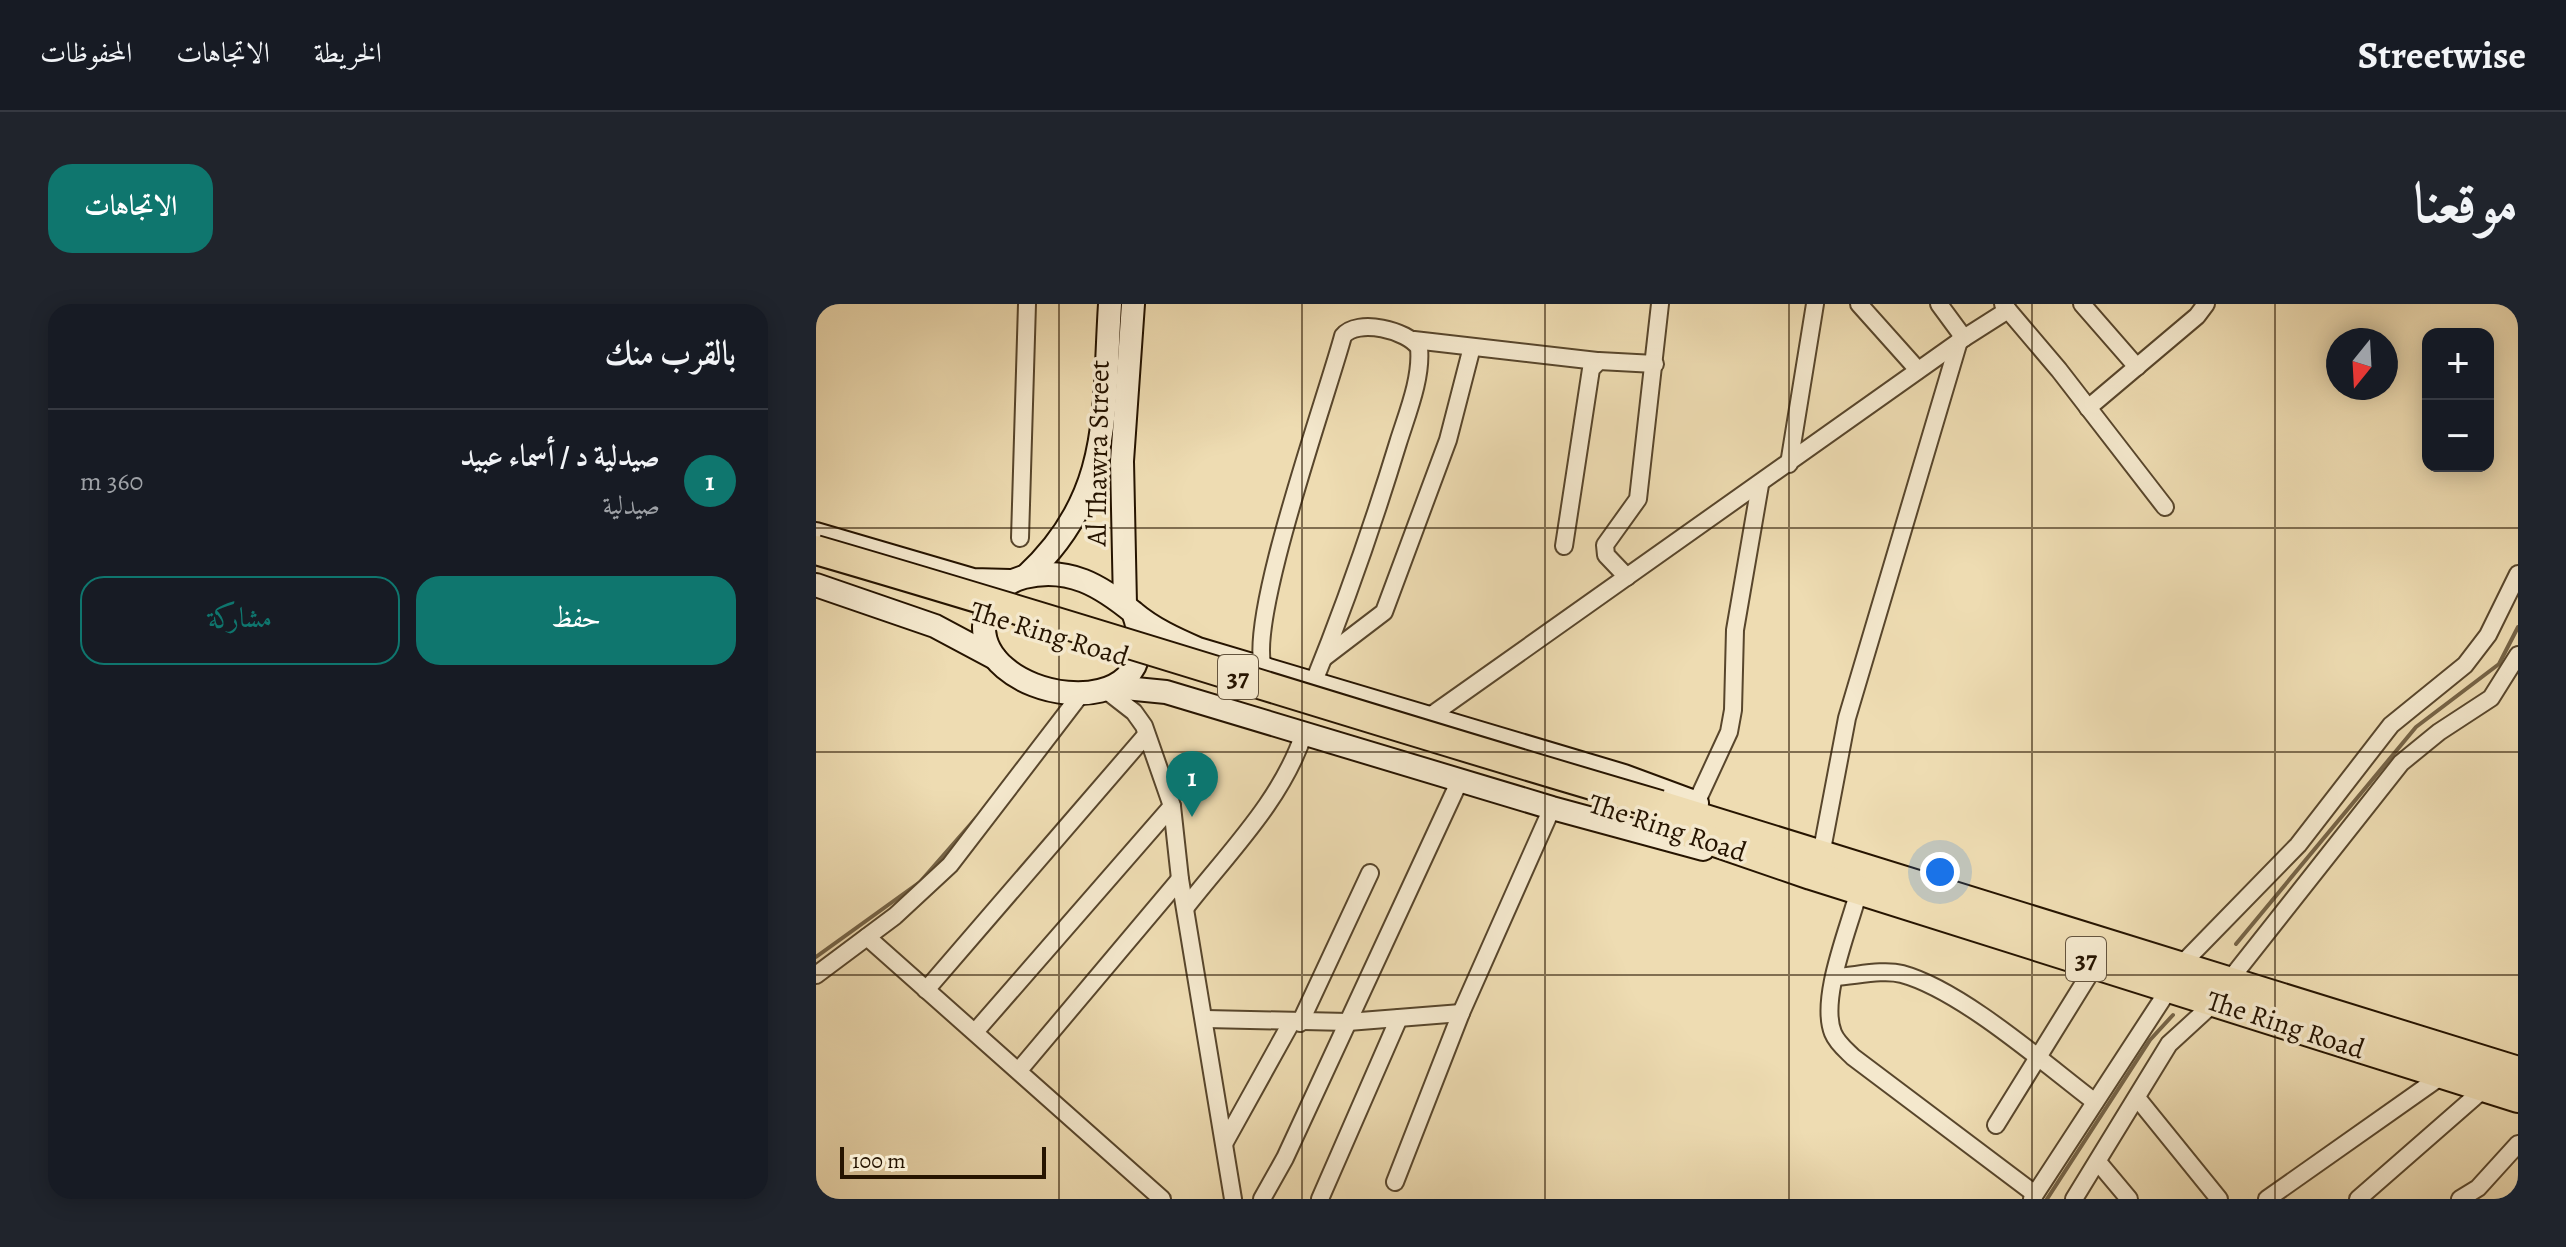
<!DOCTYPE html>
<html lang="ar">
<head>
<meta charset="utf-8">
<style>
	:root { --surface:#171b24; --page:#20242c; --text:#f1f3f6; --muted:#9ea1a6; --line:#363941; --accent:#0f766e }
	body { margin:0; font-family:Alegreya,Amiri,serif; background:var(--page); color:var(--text); direction:rtl }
	.controls { position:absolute; right:24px; top:24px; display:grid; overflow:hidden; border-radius:16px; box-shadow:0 4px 20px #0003 }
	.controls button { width:72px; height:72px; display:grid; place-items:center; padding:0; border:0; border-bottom:2px solid var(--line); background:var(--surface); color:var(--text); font:40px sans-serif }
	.compass { position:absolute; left:1510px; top:24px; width:72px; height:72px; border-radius:50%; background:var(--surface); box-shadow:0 4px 20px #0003; rotate:198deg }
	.scale { position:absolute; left:24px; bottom:20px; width:206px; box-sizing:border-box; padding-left:8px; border:4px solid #261400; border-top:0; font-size:22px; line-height:28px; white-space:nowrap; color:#261400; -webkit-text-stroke:6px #f4e8cd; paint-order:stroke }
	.you { position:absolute; left:1124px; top:568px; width:28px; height:28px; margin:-20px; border:6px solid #fff; border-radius:50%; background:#1a73e8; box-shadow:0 0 0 12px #1a73e833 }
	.badge { display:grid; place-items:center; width:52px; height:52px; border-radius:50%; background:var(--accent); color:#fff; font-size:26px; font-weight:700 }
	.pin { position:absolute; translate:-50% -66px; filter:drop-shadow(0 2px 4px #0008) }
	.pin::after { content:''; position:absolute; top:42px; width:28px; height:24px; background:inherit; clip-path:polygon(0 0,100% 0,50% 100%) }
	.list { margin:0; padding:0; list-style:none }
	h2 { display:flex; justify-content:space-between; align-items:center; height:104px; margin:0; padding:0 32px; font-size:34px }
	h2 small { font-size:26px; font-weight:400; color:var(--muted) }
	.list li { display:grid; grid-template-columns:52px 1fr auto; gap:24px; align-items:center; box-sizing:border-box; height:144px; padding:0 32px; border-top:2px solid var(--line) }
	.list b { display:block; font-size:30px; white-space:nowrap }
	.list p { margin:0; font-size:26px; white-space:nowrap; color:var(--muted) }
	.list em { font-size:26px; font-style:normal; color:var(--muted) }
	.actions { display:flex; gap:16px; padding:24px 32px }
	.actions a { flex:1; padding:18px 0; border:2px solid var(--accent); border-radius:24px; text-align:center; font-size:28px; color:var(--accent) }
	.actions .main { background:var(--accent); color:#fff }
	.map { position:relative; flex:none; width:1702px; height:895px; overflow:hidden; direction:ltr; border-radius:24px }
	header { display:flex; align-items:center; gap:48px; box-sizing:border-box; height:112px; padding:0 40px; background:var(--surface); border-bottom:2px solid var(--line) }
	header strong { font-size:38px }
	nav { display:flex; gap:44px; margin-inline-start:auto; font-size:28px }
	.intro { display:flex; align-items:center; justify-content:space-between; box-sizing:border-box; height:192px; padding:0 48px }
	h1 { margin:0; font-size:56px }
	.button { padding:20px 36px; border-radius:24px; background:var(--accent); color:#fff; font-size:28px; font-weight:700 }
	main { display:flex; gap:48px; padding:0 48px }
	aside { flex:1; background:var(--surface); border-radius:24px; box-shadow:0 4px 20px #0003 }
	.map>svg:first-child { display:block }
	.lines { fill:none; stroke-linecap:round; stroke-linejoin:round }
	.stream { stroke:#756346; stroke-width:4 }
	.street-casing { stroke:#58462c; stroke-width:20 }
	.secondary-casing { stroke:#261400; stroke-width:26 }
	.highway-casing { stroke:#261400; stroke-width:32 }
	.street { stroke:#f4e8cd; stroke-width:16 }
	.secondary { stroke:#f4e8cd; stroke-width:22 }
	.highway { stroke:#eedcb2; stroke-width:28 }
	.highway-bridge-casing { stroke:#261400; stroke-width:32; stroke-linecap:butt }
	.highway-bridge { stroke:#eedcb2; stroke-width:28 }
	.grid { fill:none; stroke:#261400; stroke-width:2; stroke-opacity:0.55 }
	.labels { text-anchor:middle; stroke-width:7; stroke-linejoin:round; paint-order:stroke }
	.shield { fill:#f4e8cd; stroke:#64543e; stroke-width:2 }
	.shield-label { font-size:26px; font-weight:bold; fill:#261400 }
	.street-label { font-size:28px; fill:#261400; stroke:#f4e8cd }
</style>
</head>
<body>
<header>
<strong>Streetwise</strong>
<nav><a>الخريطة</a><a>الاتجاهات</a><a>المحفوظات</a></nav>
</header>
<div class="intro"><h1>موقعنا</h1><a class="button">الاتجاهات</a></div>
<main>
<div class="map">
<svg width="1702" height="895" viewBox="0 0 1702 895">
	<rect width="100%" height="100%" fill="#eedcb2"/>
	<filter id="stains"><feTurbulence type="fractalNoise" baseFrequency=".0025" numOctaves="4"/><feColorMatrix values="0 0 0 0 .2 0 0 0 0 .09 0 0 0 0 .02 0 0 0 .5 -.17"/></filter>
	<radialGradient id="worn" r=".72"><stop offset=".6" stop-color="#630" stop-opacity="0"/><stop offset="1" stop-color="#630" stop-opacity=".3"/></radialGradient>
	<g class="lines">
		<g class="stream">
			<polyline points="1420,640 1600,423 1683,360 1702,323"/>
			<polyline points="0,653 104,578 160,514"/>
			<polyline points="1231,895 1334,736 1357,711"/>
		</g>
		<defs>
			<g id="street">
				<polyline points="1043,0 1102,66"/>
				<polyline points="1123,0 1148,34 1192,6"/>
				<polyline points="1187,0 1243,66 1349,203"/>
				<polyline points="1266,0 1321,63"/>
				<polyline points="598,36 781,57"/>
				<polyline points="1272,104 1381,12 1390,0"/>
				<polyline points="973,160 999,0"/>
				<polyline points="204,234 211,0"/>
				<polyline points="748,242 775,65 783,57 839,60"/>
				<polyline points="811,273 790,251 789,241 822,195 844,0"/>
				<polyline points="509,353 568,308 632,136 656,43"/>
				<path d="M448 366C429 321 511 92 527 32 541 14 592 26 603 44 606 74 591 110 582 139 557 221 529 301 497 380"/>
				<polyline points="291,387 318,408 328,422 356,502 364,575 417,895"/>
				<polyline points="610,415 1148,34"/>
				<polyline points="876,508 913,428 917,406 919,326 944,181"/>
				<polyline points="1005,551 1031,414 1143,37"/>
				<path d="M1043 586C1034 622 1003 694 1017 729 1021 739 1030 746 1037 753L1219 890"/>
				<path d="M370 603C413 548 466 496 488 429"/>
				<polyline points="51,633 346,895"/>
				<polyline points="1363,663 1482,541 1575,421 1649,361 1672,331 1702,270"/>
				<polyline points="0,671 79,612 134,561 265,390"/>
				<path d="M1019 673C1039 672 1067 665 1086 670 1145 686 1229 760 1279 798"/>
				<polyline points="1412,678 1585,459 1623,428 1675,394 1702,351"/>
				<polyline points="110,686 330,431"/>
				<polyline points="390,715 532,718 645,709"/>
				<polyline points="484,719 554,569"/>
				<polyline points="159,728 356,502"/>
				<polyline points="204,765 364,575"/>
				<polyline points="1322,795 1403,895"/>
				<polyline points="1180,821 1281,658"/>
				<polyline points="409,838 475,719"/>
				<polyline points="1282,858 1313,895"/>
				<polyline points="579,878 645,709 736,504"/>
				<polyline points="446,895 469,854 644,476"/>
				<polyline points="504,895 583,714"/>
				<polyline points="1216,895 1355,682"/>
				<polyline points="1258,895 1353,740 1400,697"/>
				<polyline points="1451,895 1627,771"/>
				<polyline points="1542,895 1669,784"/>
				<polyline points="1644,895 1662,884 1702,840"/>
			</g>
			<g id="secondary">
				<polyline points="0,230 157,276 194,277"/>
				<path d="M210 272C297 192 287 109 294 0"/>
				<polyline points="0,281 119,322 179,354"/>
				<polyline points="309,300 306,157 317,0"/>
				<path d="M317 308C363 433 145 398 170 309 176 290 189 278 208 273 253 262 285 282 318 309 337 325 359 335 382 345L808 472 881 499"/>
				<polyline points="299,383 350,388 736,504 887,545"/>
			</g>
			<g id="highway">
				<polyline points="844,501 1702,767"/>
				<polyline points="838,517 995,571 1702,794"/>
			</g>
		</defs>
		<use href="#street" class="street-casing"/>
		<use href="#secondary" class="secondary-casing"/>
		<use href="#highway" class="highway-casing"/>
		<use href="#street" class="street"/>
		<use href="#secondary" class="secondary"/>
		<use href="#highway" class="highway"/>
		<defs>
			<path id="highway-bridge" d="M0 246C282 328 562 419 844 501"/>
		</defs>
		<use href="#highway-bridge" class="highway-bridge-casing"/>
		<use href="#highway-bridge" class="highway-bridge"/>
	</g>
	<path class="grid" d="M243 0V895M486 0V895M729 0V895M973 0V895M1216 0V895M1459 0V895M0 224H1702M0 448H1702M0 671H1702"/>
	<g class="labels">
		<g class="shield">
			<rect x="402" y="351" width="40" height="44" rx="6"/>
			<rect x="1250" y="633" width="40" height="44" rx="6"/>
		</g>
		<g class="shield-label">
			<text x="422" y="382">37</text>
			<text x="1270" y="664">37</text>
		</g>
		<g class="street-label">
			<text transform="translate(281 149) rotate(-89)" y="10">Al Thawra Street</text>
			<text transform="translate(234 329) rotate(17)" y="10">The Ring Road</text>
			<text transform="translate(852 523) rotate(18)" y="10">The Ring Road</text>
			<text transform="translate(1470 720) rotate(18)" y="10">The Ring Road</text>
		</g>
	</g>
	<rect width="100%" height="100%" filter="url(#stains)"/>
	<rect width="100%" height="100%" fill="url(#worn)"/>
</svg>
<div class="controls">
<button>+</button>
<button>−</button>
</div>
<svg class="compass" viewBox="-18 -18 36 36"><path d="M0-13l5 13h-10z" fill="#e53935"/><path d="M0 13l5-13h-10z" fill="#9ea1a6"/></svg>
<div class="scale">100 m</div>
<div class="you"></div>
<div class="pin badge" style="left:376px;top:513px">1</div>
</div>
<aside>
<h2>بالقرب منك<small></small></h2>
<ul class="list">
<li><span class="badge">1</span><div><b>صيدلية د / أسماء عبيد</b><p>صيدلية</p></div><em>360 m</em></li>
</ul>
<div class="actions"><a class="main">حفظ</a><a>مشاركة</a></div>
</aside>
</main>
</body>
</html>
